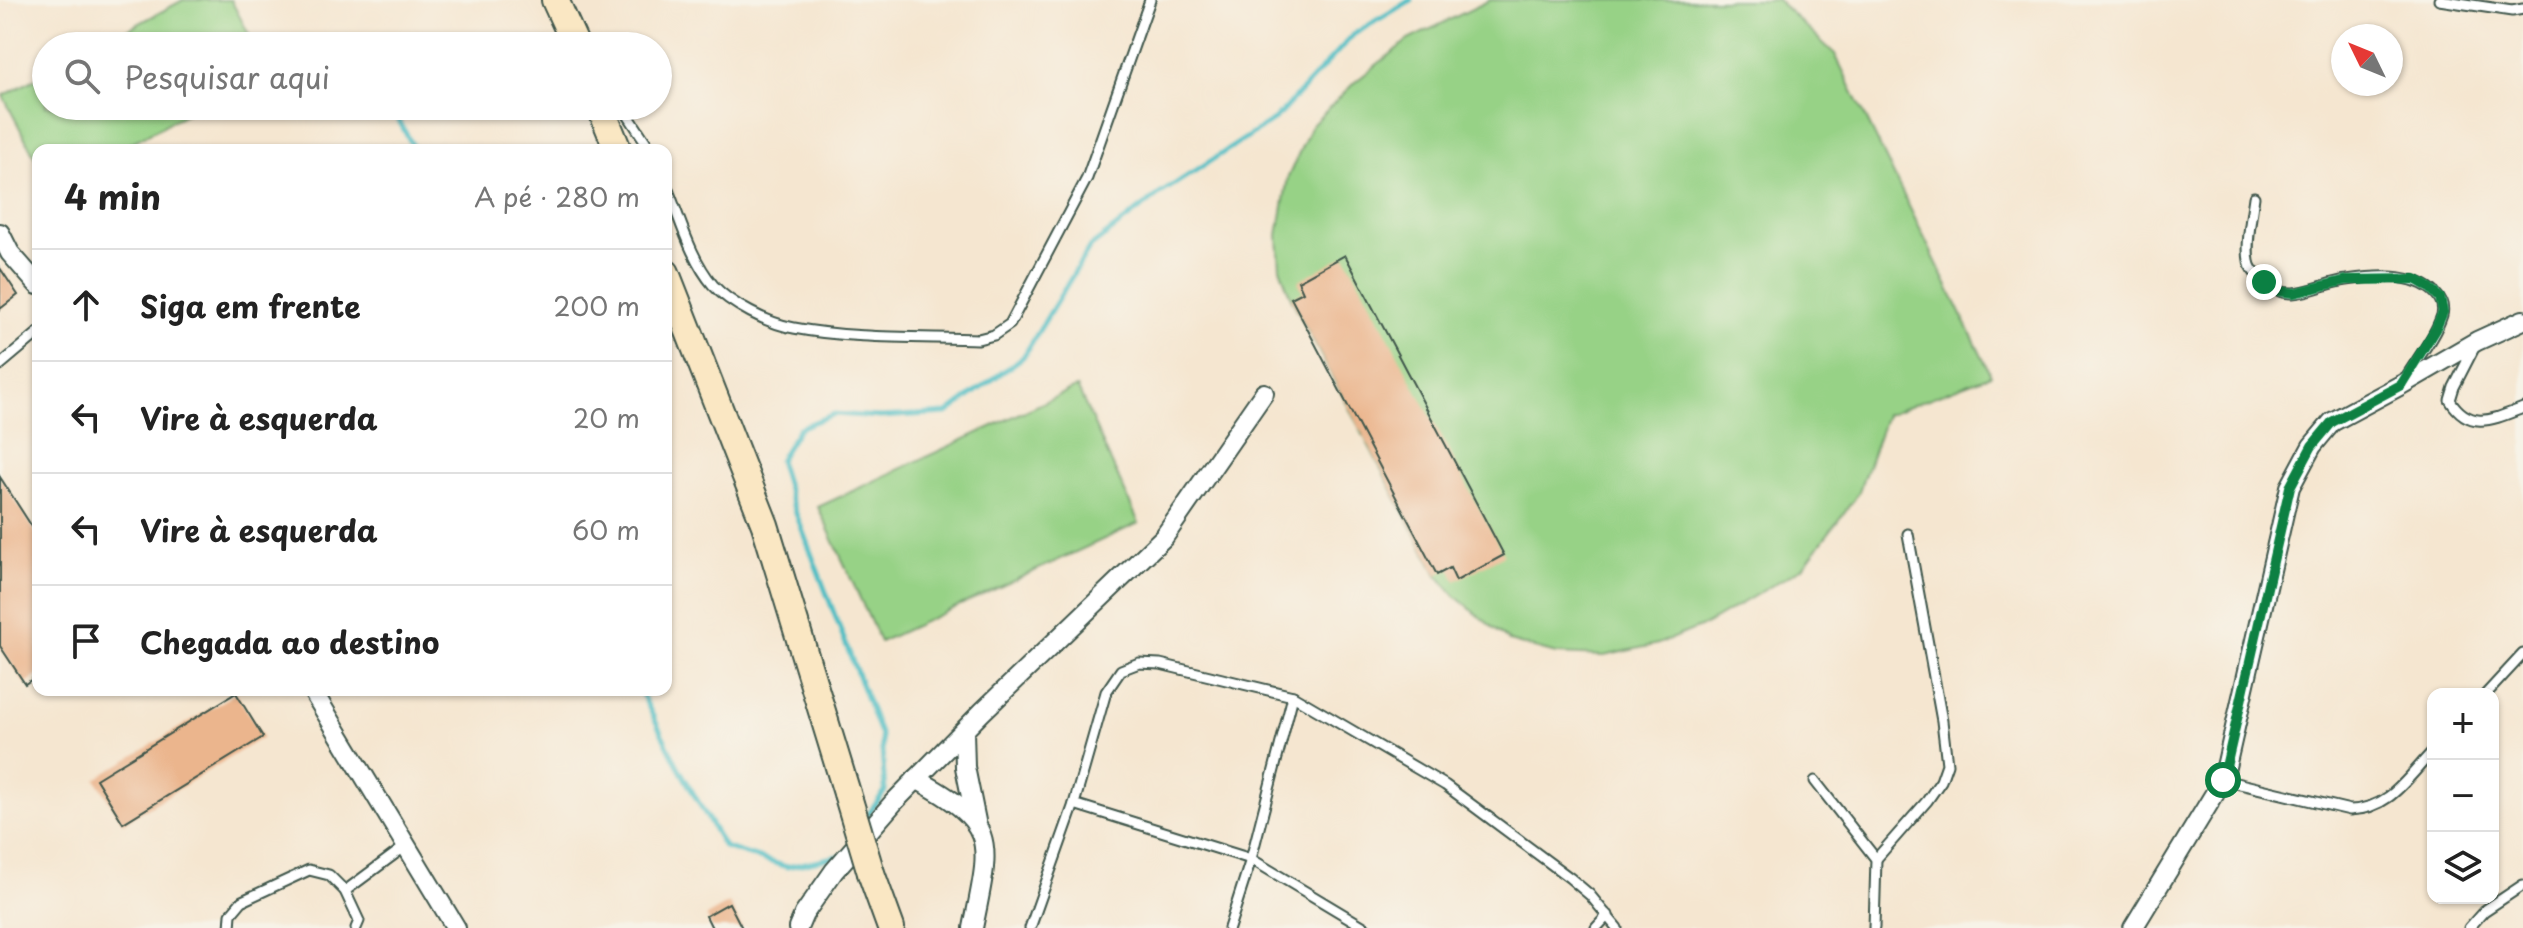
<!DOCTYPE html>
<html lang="pt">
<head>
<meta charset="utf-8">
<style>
	:root { --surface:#fff; --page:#f6f6f6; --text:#222; --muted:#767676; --line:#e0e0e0 }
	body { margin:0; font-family:"Playpen Sans",sans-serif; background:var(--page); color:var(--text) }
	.controls { position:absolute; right:24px; bottom:24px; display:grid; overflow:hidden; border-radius:16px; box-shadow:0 2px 6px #0004 }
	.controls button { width:72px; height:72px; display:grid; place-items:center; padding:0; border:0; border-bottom:2px solid var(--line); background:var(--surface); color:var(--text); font:40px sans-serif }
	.compass { position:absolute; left:2331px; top:24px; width:72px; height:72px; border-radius:50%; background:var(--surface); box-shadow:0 2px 6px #0004; rotate:313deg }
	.stop { position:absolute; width:24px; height:24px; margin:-18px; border:6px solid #0b8043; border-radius:50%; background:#fff }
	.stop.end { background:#0b8043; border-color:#fff; box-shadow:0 2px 8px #0008 }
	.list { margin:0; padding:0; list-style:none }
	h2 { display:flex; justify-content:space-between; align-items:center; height:104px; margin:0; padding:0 32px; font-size:34px }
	h2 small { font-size:26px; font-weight:400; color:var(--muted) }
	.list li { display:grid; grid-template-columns:52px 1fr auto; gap:24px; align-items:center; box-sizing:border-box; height:112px; padding:0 32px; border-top:2px solid var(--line) }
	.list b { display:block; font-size:30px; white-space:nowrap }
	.list em { font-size:26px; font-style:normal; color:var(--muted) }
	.icon { flex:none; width:44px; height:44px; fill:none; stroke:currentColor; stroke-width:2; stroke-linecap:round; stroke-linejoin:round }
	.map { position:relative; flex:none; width:2523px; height:928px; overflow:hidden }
	.search { position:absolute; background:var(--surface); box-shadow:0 2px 6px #0004; left:32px; top:32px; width:640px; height:88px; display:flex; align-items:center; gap:20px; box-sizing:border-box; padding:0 28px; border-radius:44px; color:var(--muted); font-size:30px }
	.panel { position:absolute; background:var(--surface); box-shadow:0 2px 6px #0004; left:32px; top:144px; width:640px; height:552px; border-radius:16px }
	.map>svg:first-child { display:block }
	.green { fill:#97d286; stroke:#5b885d; stroke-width:2 }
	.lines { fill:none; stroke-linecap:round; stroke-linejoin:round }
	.stream { stroke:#4fbec4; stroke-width:5 }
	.building { fill:#ebb58d }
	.lane-casing { stroke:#3f564b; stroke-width:13 }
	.street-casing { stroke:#3f564b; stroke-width:22 }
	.secondary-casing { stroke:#3f564b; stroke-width:30 }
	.lane { stroke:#fff; stroke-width:9 }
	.street { stroke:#fff; stroke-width:18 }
	.secondary { stroke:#fae7c3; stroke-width:26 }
	.secondary-bridge-casing { stroke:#3f564b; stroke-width:30; stroke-linecap:butt }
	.secondary-bridge { stroke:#fae7c3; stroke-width:26 }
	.route { stroke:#0b8043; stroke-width:10 }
</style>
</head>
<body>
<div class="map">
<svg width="2523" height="928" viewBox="0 0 2523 928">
	<rect width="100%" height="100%" fill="#f7f3e8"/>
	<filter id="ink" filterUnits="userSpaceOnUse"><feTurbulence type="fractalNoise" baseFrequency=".0125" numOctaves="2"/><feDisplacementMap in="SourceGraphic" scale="16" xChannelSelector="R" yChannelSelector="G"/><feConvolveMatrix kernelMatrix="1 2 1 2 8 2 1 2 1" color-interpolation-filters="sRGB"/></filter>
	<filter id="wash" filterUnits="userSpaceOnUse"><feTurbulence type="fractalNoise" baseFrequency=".006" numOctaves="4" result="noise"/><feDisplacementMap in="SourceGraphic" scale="32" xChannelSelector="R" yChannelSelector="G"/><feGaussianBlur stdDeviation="1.8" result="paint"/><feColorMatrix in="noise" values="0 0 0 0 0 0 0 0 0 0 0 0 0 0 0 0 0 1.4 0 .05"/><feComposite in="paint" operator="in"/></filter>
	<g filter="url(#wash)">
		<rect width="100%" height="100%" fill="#f5e6d0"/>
		<g class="green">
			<polygon points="183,0 231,0 255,46 97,46"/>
			<polygon points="1490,0 1777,0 1835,54 1991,375 1886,415 1858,494 1803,567 1705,625 1658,644 1604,656 1556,654 1509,641 1455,596 1437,575 1291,298 1280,268 1278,235 1288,177 1311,126 1355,82 1408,40"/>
			<polygon points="46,73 46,106 200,106 118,150 38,150 38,163 3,96"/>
			<polygon points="1077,387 1139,523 880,642 818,507"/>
		</g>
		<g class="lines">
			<g class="stream">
				<polyline points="391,106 415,150"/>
				<polyline points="640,690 679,768 724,847 787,867 838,856"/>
				<polyline points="865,819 885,791 881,736 792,503 779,460 799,428 834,414 880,417 947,413 1023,357 1090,247 1161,193 1275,119 1354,34 1411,0"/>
			</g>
		</g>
		<g id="blocks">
			<g class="building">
				<polygon points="1345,255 1504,555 1456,581 1450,568 1437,575 1291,298 1303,292 1298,281"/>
				<polygon points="0,268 18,295 0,309"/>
				<polygon points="0,477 38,536 38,675 25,684 0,646"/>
				<polygon points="236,693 263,737 123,823 96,779"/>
				<polygon points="729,903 742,928 712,928 706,916"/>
			</g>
		</g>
	</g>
	<g filter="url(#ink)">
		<use href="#blocks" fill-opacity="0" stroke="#3f564b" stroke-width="2"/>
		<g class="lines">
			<defs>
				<g id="lane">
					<polyline points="2439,0 2512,11 2523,9"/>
					<polyline points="622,106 651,150"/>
					<path d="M666 185C680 218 690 258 713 285 730 304 769 324 794 328 850 339 920 337 978 339L994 335 1010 324 1087 178 1150 0"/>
					<path d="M2254 197C2252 213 2243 256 2252 269 2261 282 2277 294 2293 293 2311 292 2329 282 2347 280 2375 276 2414 272 2435 293 2441 299 2444 307 2442 315 2435 337 2417 359 2405 379"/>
					<path d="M2474 348 2454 387 2450 400C2470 432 2494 419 2523 408"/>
					<polyline points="0,365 38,333"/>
					<polyline points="2486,694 2523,654"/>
					<path d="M2223 780 2350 810C2390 809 2407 778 2433 751"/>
					<polyline points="1815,781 1876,859 1874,928"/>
					<polyline points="1074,804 1251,859 1366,928"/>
					<polyline points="1876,859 1927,801 1941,781 1947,764 1942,721 1908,534"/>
					<polyline points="345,891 407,845"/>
					<polyline points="230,928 231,914 242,901 309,870 329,875 345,891 359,921 356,928"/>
					<polyline points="1030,928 1074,804 1106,692 1121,670 1139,663 1160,664 1293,696 1445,785 1570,878 1590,895 1617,928"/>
					<polyline points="1229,928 1251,859 1293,696"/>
					<polyline points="1596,928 1608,915"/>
					<polyline points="2469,928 2484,911 2523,885"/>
				</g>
				<g id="street">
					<polyline points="0,233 10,253 38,285"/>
					<polyline points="312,690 456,928"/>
					<polyline points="964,731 965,767 976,821"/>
					<path d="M916 779C1000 824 990 843 973 928"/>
					<polyline points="798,928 804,914 834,871 894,802 982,712 1164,537 1264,393"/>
					<polyline points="2133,928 2223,780 2290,487 2312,446 2332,422 2401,385 2477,341 2523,320"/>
				</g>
				<g id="secondary">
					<polyline points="555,0 576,46"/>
					<polyline points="600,106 618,150"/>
					<polyline points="666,273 765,525 847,793"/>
					<polyline points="871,873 891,928"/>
				</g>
			</defs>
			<use href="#lane" class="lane-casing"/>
			<use href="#street" class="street-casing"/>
			<use href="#secondary" class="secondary-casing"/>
			<use href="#lane" class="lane"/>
			<use href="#street" class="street"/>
			<use href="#secondary" class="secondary"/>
			<defs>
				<polyline id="secondary-bridge" points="847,793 871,873"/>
			</defs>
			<use href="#secondary-bridge" class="secondary-bridge-casing"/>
			<use href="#secondary-bridge" class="secondary-bridge"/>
		</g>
	</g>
	<g class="lines" filter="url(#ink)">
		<polyline class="route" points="2223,780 2290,487 2312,446 2332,422 2401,385 2436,328 2443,312 2440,298 2430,288 2415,279 2347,280 2294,293 2278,291 2264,282"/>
	</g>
</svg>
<div class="controls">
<button>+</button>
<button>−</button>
<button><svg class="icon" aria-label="layers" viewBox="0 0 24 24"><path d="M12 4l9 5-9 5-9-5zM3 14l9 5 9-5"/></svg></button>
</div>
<svg class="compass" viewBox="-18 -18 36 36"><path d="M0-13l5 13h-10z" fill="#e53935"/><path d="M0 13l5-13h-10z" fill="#767676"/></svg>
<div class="stop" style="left:2223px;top:780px"></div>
<div class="stop end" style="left:2264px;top:282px"></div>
<div class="search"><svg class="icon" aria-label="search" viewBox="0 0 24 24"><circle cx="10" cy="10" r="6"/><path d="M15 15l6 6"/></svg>Pesquisar aqui</div>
<section class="panel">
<h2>4 min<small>A pé · 280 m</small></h2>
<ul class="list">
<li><svg class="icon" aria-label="ahead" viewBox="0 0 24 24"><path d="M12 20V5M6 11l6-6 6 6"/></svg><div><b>Siga em frente</b></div><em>200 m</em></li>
<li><svg class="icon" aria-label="left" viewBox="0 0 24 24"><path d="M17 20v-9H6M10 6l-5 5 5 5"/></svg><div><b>Vire à esquerda</b></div><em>20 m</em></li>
<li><svg class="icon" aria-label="left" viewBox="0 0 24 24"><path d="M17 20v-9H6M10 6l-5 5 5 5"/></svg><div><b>Vire à esquerda</b></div><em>60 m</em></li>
<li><svg class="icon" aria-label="arrive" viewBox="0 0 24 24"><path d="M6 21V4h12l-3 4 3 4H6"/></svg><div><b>Chegada ao destino</b></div></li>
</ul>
</section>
</div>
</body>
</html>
